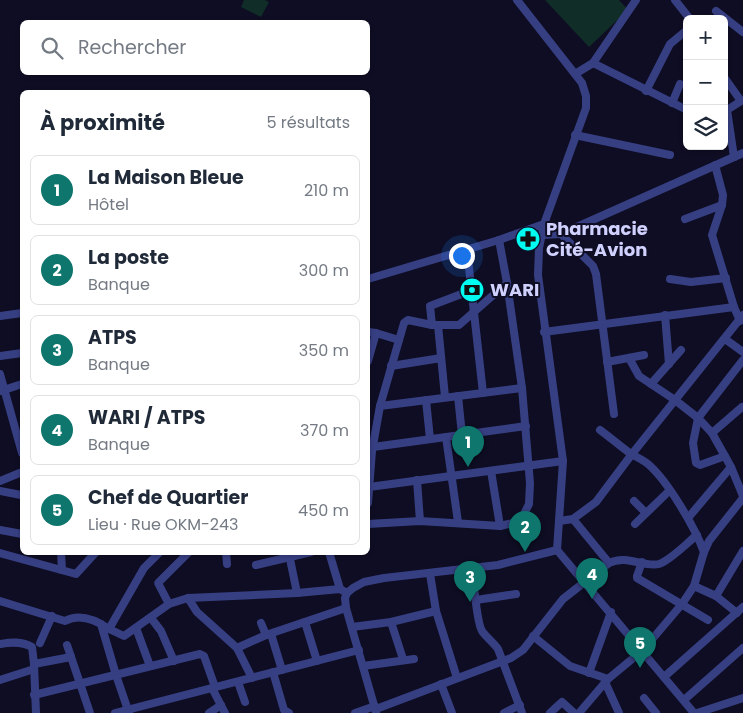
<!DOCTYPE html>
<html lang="fr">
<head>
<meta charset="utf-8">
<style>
	:root { --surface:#fff; --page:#f2f2f3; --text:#1f2937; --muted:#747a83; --line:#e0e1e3; --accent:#0f766e }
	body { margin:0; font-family:Poppins,sans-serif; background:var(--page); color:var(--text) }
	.controls { position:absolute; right:15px; top:15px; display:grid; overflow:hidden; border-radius:8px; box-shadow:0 1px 4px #0004 }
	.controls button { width:45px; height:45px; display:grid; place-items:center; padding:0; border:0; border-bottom:1px solid var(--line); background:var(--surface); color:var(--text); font:25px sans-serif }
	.you { position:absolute; left:461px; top:255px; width:18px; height:18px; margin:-12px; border:4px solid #fff; border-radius:50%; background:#1a73e8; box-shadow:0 0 0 8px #1a73e833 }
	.badge { display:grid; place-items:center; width:32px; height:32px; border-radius:50%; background:var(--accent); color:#fff; font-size:16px; font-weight:700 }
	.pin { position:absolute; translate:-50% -41px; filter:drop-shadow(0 1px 2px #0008) }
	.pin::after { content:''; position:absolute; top:26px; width:18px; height:15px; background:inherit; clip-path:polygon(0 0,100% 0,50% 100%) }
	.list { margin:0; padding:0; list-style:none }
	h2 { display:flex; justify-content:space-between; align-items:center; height:65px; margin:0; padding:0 20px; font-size:21px }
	h2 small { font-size:16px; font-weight:400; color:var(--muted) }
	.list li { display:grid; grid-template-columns:32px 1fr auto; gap:15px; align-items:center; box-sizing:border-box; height:70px; margin:0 10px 10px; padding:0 10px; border:1px solid var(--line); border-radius:8px }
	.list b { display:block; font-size:19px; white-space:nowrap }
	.list p { margin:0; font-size:16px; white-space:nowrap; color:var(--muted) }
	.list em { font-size:16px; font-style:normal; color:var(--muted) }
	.icon { flex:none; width:28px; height:28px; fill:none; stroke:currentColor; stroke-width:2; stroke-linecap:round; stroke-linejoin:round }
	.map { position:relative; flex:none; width:743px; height:713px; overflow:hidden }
	.search { position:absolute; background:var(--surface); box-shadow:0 1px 4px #0004; left:20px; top:20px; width:350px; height:55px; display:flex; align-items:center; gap:12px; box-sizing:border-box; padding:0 18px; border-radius:8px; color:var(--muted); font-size:19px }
	.panel { position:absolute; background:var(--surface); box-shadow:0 1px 4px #0004; left:20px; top:90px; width:350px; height:465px; border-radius:8px }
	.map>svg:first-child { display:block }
	.green { fill:#102d28 }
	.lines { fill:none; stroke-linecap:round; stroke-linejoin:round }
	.minor { stroke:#373f83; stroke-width:8 }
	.labels { text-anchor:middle; stroke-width:4; stroke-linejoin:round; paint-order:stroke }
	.poi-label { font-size:18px; font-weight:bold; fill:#d0d1ff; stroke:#0e0d23; text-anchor:start }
</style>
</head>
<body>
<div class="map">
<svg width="743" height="713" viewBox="0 0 743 713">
	<rect width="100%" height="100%" fill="#0e0d23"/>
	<g class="green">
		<polygon points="244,0 265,0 269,2 261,17 241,7"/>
		<polygon points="545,0 619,0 628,10 589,47"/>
	</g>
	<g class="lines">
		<g class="minor">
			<polyline points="517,0 582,83 586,96 586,108 544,224 539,248 538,275 563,461 557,550 694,713"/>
			<polyline points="675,0 690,19"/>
			<polyline points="716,11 743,32"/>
			<polyline points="593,63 636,0"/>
			<polyline points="575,74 593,63 687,110"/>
			<polyline points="724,77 741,101 727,110 734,157"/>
			<polyline points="646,91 670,44 687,30"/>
			<polyline points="672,103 680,84"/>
			<polyline points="575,135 670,155"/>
			<polyline points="715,165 723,195 722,205 712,235 734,307 740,321"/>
			<polyline points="685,219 722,205"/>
			<polyline points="561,234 593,266 596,274 614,414"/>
			<polyline points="542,235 561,234 743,153"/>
			<polyline points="467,250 483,393"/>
			<polyline points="368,279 499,240 544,224"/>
			<polyline points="670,279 691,282 726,278"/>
			<polyline points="665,315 669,364"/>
			<polyline points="0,316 22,313"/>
			<polyline points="432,325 430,306 472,290"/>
			<polyline points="438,325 445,397"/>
			<polyline points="368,332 376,333 399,340"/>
			<polyline points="544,332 734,307"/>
			<polyline points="725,339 743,352"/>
			<polyline points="0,356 22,353"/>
			<polyline points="629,358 639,376 675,400 698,418 712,433 731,467 743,496"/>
			<polyline points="368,361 376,333"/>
			<polyline points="607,362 644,355"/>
			<polyline points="391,366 441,358"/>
			<polyline points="0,374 22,453"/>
			<polyline points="651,384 681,350"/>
			<polyline points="1,391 22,384"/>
			<polyline points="458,396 462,435"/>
			<polyline points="426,400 430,439"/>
			<polyline points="380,406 522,388"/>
			<path d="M600 430C611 438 621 447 631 454 637 457 643 460 648 464 668 481 695 528 704 552"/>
			<polyline points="712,433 742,407"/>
			<polyline points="446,437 458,522"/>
			<polyline points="373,447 526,426"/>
			<polyline points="725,456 700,465 696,463 693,443 698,418 743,360"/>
			<polyline points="491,471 500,526"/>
			<polyline points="417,480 420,521"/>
			<polyline points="0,481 22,472"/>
			<polyline points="369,487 563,461"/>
			<polyline points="0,491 21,495"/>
			<polyline points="634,501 646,513"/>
			<polyline points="368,503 372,451 380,406 404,323 408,320 432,325 459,325 507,283"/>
			<polyline points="688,518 731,467"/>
			<polyline points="573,519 596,502 632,454 743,315"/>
			<polyline points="559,521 573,519 609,563"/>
			<polyline points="368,524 420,521 500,526 513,523 523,516 529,504 530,483 522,388 507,283 499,240"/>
			<polyline points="635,524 669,491"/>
			<polyline points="0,530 22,534"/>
			<polyline points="61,552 62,570"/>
			<polyline points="226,552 227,564"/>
			<polyline points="329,552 340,589"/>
			<polyline points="0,553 76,574 96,552"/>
			<polyline points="290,559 297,593"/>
			<polyline points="642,562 637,576 637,578 708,620"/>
			<polyline points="256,565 311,552"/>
			<path d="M472 567C474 581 476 621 482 631 486 637 493 642 498 649L522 713"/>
			<polyline points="430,574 436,611 457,678"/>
			<polyline points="694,586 716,596 737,613"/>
			<polyline points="716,596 743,551"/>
			<polyline points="188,598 197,612 237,648 252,678"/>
			<polyline points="476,600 516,594"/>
			<path d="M0 601 65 621C80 613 96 620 109 629L144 568 160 552"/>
			<polyline points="169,604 158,583 189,552"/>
			<polyline points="151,618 161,631 174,661"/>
			<polyline points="305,622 317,661"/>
			<polyline points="391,622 403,659"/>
			<polyline points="261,623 266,635"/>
			<polyline points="101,624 116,675 129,713"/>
			<polyline points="352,627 391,622 436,611"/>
			<polyline points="136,628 150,666"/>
			<polyline points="109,629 124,636 169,604 188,598 297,593 340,589 347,593"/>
			<polyline points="271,634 282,670"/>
			<polyline points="533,636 570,666 608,679"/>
			<polyline points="40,643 52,616"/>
			<path d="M0 644C11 642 22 641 32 647L34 664 36 713"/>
			<polyline points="67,645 90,713"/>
			<polyline points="237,648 266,635 346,608"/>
			<polyline points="34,664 71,657"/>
			<polyline points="363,666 414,659"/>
			<polyline points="273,672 284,710 289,713"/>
			<polyline points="589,673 611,612"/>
			<polyline points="664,677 743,607"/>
			<polyline points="0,680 34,669"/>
			<polyline points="238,682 245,702"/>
			<polyline points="605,682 619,713"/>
			<polyline points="441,684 452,713"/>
			<polyline points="212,688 225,713"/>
			<polyline points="34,695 200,654 204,656 215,687"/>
			<polyline points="644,698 656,713"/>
			<polyline points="684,700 743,648"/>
			<path d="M376 709 511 658 523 650 563 599 609 563C627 554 644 568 659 564 671 560 688 542 697 535"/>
			<polyline points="376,712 346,608 345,598 347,593 353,588 364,582 384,578 498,565 557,550"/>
			<polyline points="115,713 359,650"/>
			<polyline points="209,713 221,705"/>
			<polyline points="355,713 375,706"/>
			<polyline points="504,713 520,705"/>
			<polyline points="550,713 562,702 574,713"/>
			<polyline points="579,713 608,679 643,650 682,604 694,586 704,552 709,541 743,498"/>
			<polyline points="697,713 743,698"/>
		</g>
	</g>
	<defs>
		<symbol id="pharmacy-disc" viewBox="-11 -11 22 22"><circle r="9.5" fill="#00fbf1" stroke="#0e0d23"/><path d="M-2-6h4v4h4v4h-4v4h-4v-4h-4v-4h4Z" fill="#111"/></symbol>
		<symbol id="bank-disc" viewBox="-11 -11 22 22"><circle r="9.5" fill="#00fbf1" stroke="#0e0d23"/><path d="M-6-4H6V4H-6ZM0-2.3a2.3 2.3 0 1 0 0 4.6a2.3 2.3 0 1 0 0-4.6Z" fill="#111"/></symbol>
	</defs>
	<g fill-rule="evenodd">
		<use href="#pharmacy-disc" x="514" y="225" width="28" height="28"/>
		<use href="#bank-disc" x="458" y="276" width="28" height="28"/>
	</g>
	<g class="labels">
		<g class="poi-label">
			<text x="546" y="235">Pharmacie<tspan x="546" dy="21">Cité-Avion</tspan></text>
			<text x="490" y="296">WARI</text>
		</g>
	</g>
</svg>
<div class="controls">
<button>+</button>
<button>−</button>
<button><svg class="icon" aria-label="layers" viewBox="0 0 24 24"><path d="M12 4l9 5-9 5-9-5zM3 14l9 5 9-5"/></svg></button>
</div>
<div class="you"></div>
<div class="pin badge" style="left:468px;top:467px">1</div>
<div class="pin badge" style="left:525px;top:552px">2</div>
<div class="pin badge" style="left:470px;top:602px">3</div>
<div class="pin badge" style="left:592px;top:599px">4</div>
<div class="pin badge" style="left:640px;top:668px">5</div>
<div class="search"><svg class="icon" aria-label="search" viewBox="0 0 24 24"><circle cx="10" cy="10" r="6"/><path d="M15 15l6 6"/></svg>Rechercher</div>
<section class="panel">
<h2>À proximité<small>5 résultats</small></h2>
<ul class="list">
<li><span class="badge">1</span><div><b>La Maison Bleue</b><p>Hôtel</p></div><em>210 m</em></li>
<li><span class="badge">2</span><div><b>La poste</b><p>Banque</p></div><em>300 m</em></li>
<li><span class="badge">3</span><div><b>ATPS</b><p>Banque</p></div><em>350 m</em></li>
<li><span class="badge">4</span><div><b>WARI / ATPS</b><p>Banque</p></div><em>370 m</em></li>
<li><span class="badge">5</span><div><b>Chef de Quartier</b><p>Lieu · Rue OKM-243</p></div><em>450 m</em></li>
</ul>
</section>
</div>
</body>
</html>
